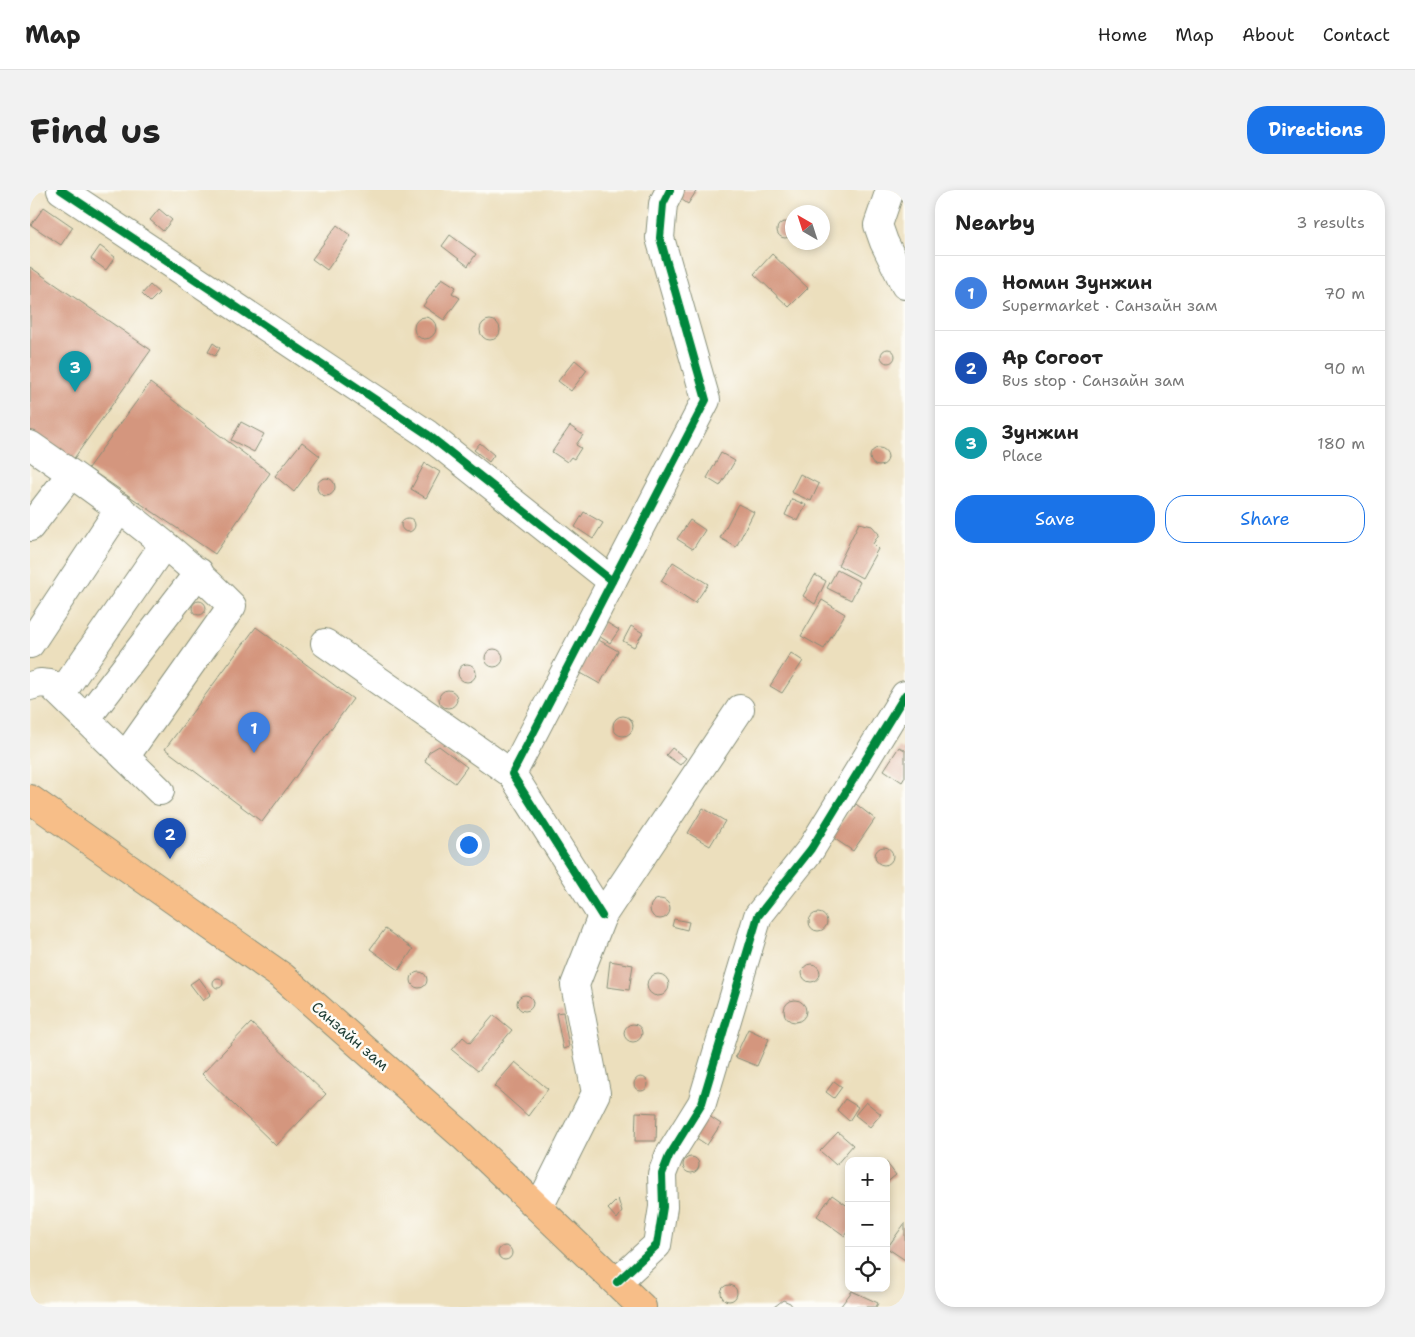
<!DOCTYPE html>
<html lang="en">
<head>
<meta charset="utf-8">
<style>
	:root { --surface:#fff; --page:#f2f2f2; --text:#222; --muted:#767676; --line:#e0e0e0; --accent:#1a73e8 }
	body { margin:0; font-family:"Shantell Sans",sans-serif; background:var(--page); color:var(--text) }
	.controls { position:absolute; right:15px; bottom:15px; display:grid; overflow:hidden; border-radius:10px; box-shadow:0 2px 8px #0003 }
	.controls button { width:45px; height:45px; display:grid; place-items:center; padding:0; border:0; border-bottom:1px solid var(--line); background:var(--surface); color:var(--text); font:25px sans-serif }
	.compass { position:absolute; left:755px; top:15px; width:45px; height:45px; border-radius:50%; background:var(--surface); box-shadow:0 2px 8px #0003; rotate:321deg }
	.you { position:absolute; left:438px; top:654px; width:18px; height:18px; margin:-12px; border:4px solid #fff; border-radius:50%; background:#1a73e8; box-shadow:0 0 0 8px #1a73e833 }
	.badge { display:grid; place-items:center; width:32px; height:32px; border-radius:50%; background:var(--accent); color:#fff; font-size:16px; font-weight:700 }
	.pin { position:absolute; translate:-50% -41px; filter:drop-shadow(0 1px 2px #0008) }
	.pin::after { content:''; position:absolute; top:26px; width:18px; height:15px; background:inherit; clip-path:polygon(0 0,100% 0,50% 100%) }
	.list { margin:0; padding:0; list-style:none }
	h2 { display:flex; justify-content:space-between; align-items:center; height:65px; margin:0; padding:0 20px; font-size:21px }
	h2 small { font-size:16px; font-weight:400; color:var(--muted) }
	.list li { display:grid; grid-template-columns:32px 1fr auto; gap:15px; align-items:center; box-sizing:border-box; height:75px; padding:0 20px; border-top:1px solid var(--line) }
	.list b { display:block; font-size:19px; white-space:nowrap }
	.list p { margin:0; font-size:16px; white-space:nowrap; color:var(--muted) }
	.list em { font-size:16px; font-style:normal; color:var(--muted) }
	.actions { display:flex; gap:10px; padding:15px 20px }
	.actions a { flex:1; padding:11px 0; border:1px solid var(--accent); border-radius:20px; text-align:center; font-size:18px; color:var(--accent) }
	.actions .main { background:var(--accent); color:#fff }
	.icon { flex:none; width:28px; height:28px; fill:none; stroke:currentColor; stroke-width:2; stroke-linecap:round; stroke-linejoin:round }
	.map { position:relative; flex:none; width:875px; height:1117px; overflow:hidden; border-radius:20px }
	header { display:flex; align-items:center; gap:30px; box-sizing:border-box; height:70px; padding:0 25px; background:var(--surface); border-bottom:1px solid var(--line) }
	header strong { font-size:24px }
	nav { display:flex; gap:28px; margin-inline-start:auto; font-size:18px }
	.intro { display:flex; align-items:center; justify-content:space-between; box-sizing:border-box; height:120px; padding:0 30px }
	h1 { margin:0; font-size:35px }
	.button { padding:12px 22px; border-radius:20px; background:var(--accent); color:#fff; font-size:18px; font-weight:700 }
	main { display:flex; gap:30px; padding:0 30px }
	aside { flex:1; background:var(--surface); border-radius:20px; box-shadow:0 2px 8px #0003 }
	.map>svg:first-child { display:block }
	.building { fill:#d4967e }
	.lines { fill:none; stroke-linecap:round; stroke-linejoin:round }
	.minor-casing { stroke:#868e78; stroke-width:30 }
	.major-casing { stroke:#868e78; stroke-width:30 }
	.minor { stroke:#fff; stroke-width:28 }
	.major { stroke:#f7be88; stroke-width:28 }
	.cycleway-casing { stroke:#fdfcf7; stroke-width:11 }
	.cycleway { stroke:#00873e; stroke-width:8 }
	.labels { text-anchor:middle; stroke-width:5; stroke-linejoin:round; paint-order:stroke }
	.street-label { font-size:15px; fill:#1f3d34; stroke:#fdfcf7 }
</style>
</head>
<body>
<header>
<strong>Map</strong>
<nav><a>Home</a><a>Map</a><a>About</a><a>Contact</a></nav>
</header>
<div class="intro"><h1>Find us</h1><a class="button">Directions</a></div>
<main>
<div class="map">
<svg width="875" height="1117" viewBox="0 0 875 1117">
	<rect width="100%" height="100%" fill="#fdfcf7"/>
	<filter id="ink" filterUnits="userSpaceOnUse"><feTurbulence type="fractalNoise" baseFrequency=".02" numOctaves="2"/><feDisplacementMap in="SourceGraphic" scale="10" xChannelSelector="R" yChannelSelector="G"/><feConvolveMatrix kernelMatrix="1 2 1 2 8 2 1 2 1" color-interpolation-filters="sRGB"/></filter>
	<filter id="wash" filterUnits="userSpaceOnUse"><feTurbulence type="fractalNoise" baseFrequency=".0096" numOctaves="4" result="noise"/><feDisplacementMap in="SourceGraphic" scale="20" xChannelSelector="R" yChannelSelector="G"/><feGaussianBlur stdDeviation="1.12" result="paint"/><feColorMatrix in="noise" values="0 0 0 0 0 0 0 0 0 0 0 0 0 0 0 0 0 1.4 0 .05"/><feComposite in="paint" operator="in"/></filter>
	<g filter="url(#wash)">
		<rect width="100%" height="100%" fill="#ecdfbd"/>
		<g id="blocks">
			<g class="building">
				<polygon points="649,0 667,0 658,14 645,5"/>
				<polygon points="14,17 43,37 31,55 1,35"/>
				<polygon points="129,19 142,30 133,41 120,30"/>
				<circle cx="755" cy="40" r="8"/>
				<polygon points="307,35 321,46 297,80 282,69"/>
				<polygon points="420,45 446,64 438,76 412,56"/>
				<polygon points="70,56 85,67 76,80 61,69"/>
				<polygon points="742,64 778,98 759,117 724,84"/>
				<polygon points="0,77 121,160 40,274 0,244"/>
				<polygon points="412,88 426,97 422,103 430,108 414,130 393,116"/>
				<polygon points="120,95 129,103 120,112 112,104"/>
				<circle cx="395" cy="138" r="11"/>
				<circle cx="460" cy="140" r="10"/>
				<polygon points="183,153 190,158 185,166 178,162"/>
				<circle cx="858" cy="166" r="7"/>
				<polygon points="545,170 557,180 541,201 528,191"/>
				<polygon points="120,193 240,283 185,364 58,278"/>
				<polygon points="211,232 234,244 224,262 201,250"/>
				<polygon points="540,236 553,245 546,255 551,258 544,269 541,267 537,272 522,262"/>
				<polygon points="272,252 290,266 264,302 245,286"/>
				<polygon points="450,253 464,265 459,272 444,260"/>
				<circle cx="849" cy="267" r="9"/>
				<polygon points="691,263 705,271 690,296 677,288"/>
				<polygon points="395,273 410,282 396,308 381,299"/>
				<polygon points="770,284 789,294 781,311 761,302"/>
				<circle cx="296" cy="297" r="9"/>
				<polygon points="762,309 776,315 768,331 755,325"/>
				<polygon points="708,314 724,322 706,357 690,348"/>
				<polygon points="554,322 573,333 563,349 545,337"/>
				<circle cx="378" cy="335" r="7"/>
				<polygon points="660,330 675,340 663,359 647,349"/>
				<polygon points="829,333 842,336 849,344 843,354 848,359 832,388 808,375"/>
				<polygon points="643,372 678,394 665,413 631,391"/>
				<polygon points="807,380 830,392 821,410 797,398"/>
				<polygon points="785,385 796,391 785,414 773,406"/>
				<polygon points="792,410 815,424 794,459 771,446"/>
				<circle cx="169" cy="418" r="7"/>
				<polygon points="574,431 589,440 580,453 567,445"/>
				<polygon points="601,436 613,443 604,457 593,451"/>
				<polygon points="226,437 323,509 232,632 135,559"/>
				<polygon points="567,449 588,461 570,494 549,482"/>
				<circle cx="464" cy="468" r="9"/>
				<polygon points="761,463 773,471 752,503 740,496"/>
				<circle cx="437" cy="483" r="9"/>
				<circle cx="418" cy="509" r="9"/>
				<circle cx="593" cy="536" r="10"/>
				<polygon points="409,556 437,577 425,593 395,571 399,562"/>
				<polygon points="869,557 875,560 875,587 872,592 854,580"/>
				<polygon points="642,558 656,568 650,575 636,565"/>
				<polygon points="826,614 845,629 823,661 802,647"/>
				<polygon points="673,618 695,631 680,656 658,643"/>
				<circle cx="854" cy="666" r="9"/>
				<circle cx="630" cy="719" r="10"/>
				<circle cx="788" cy="732" r="9"/>
				<polygon points="644,729 659,732 657,740 642,736"/>
				<polygon points="355,739 383,759 369,780 340,759"/>
				<polygon points="580,771 603,775 599,800 577,797"/>
				<circle cx="781" cy="783" r="9"/>
				<circle cx="389" cy="790" r="8"/>
				<circle cx="628" cy="795" r="11"/>
				<circle cx="188" cy="793" r="5"/>
				<polygon points="169,788 181,804 173,811 160,794"/>
				<circle cx="495" cy="813" r="8"/>
				<circle cx="765" cy="821" r="11"/>
				<polygon points="533,822 539,857 533,859 526,823"/>
				<polygon points="464,825 482,840 448,881 422,860 433,847 440,853"/>
				<polygon points="221,833 296,904 246,956 172,884"/>
				<circle cx="603" cy="843" r="9"/>
				<polygon points="718,839 739,849 727,876 705,867"/>
				<polygon points="485,872 518,899 498,926 464,896"/>
				<circle cx="611" cy="894" r="7"/>
				<polygon points="804,891 812,897 804,908 796,902"/>
				<polygon points="815,909 828,917 819,931 807,920"/>
				<polygon points="836,912 851,924 840,937 825,925"/>
				<polygon points="606,922 627,923 626,951 605,951"/>
				<polygon points="676,924 691,934 677,955 662,945"/>
				<polygon points="808,942 823,955 806,975 790,961"/>
				<circle cx="661" cy="975" r="8"/>
				<polygon points="856,972 866,985 856,993"/>
				<polygon points="802,1005 819,1017 819,1041 815,1046 787,1026"/>
				<polygon points="588,1009 592,1022 587,1029 578,1019"/>
				<polygon points="875,1033 875,1070 857,1058"/>
				<circle cx="475" cy="1063" r="7"/>
				<circle cx="699" cy="1103" r="8"/>
				<polygon points="822,1101 848,1113 846,1117 810,1117"/>
				<polygon points="753,1110 760,1113 763,1117 744,1117"/>
			</g>
		</g>
	</g>
	<g filter="url(#ink)">
		<use href="#blocks" fill-opacity="0" stroke="#868e78" stroke-width="1"/>
		<g class="lines">
			<defs>
				<g id="minor">
					<polyline points="31,0 397,244 582,391"/>
					<polyline points="860,0 848,35 854,52 875,95"/>
					<path d="M0 255C71 304 142 355 202 416L95 567"/>
					<polyline points="0,337 41,284"/>
					<polyline points="295,453 482,584"/>
					<polyline points="0,454 90,318"/>
					<polyline points="0,496 10,493 20,494 130,601"/>
					<polyline points="31,504 133,356"/>
					<polyline points="56,529 169,382"/>
					<polyline points="572,726 482,584 676,210 630,48 633,14 640,0"/>
					<polyline points="509,1017 566,903 545,795 572,726 710,519"/>
					<polyline points="587,1092 627,1055 633,1017 632,984 639,966 672,913 728,726 781,659 875,505"/>
				</g>
				<polyline id="major" points="0,609 253,787 434,947 612,1117"/>
			</defs>
			<use href="#minor" class="minor-casing"/>
			<use href="#major" class="major-casing"/>
			<use href="#minor" class="minor"/>
			<use href="#major" class="major"/>
			<defs>
				<g id="cycleway">
					<polyline points="31,0 397,244 582,391"/>
					<polyline points="572,726 482,584 676,210 630,48 633,14 640,0"/>
					<polyline points="587,1092 627,1055 633,1017 632,984 639,966 672,913 728,726 781,659 875,505"/>
				</g>
			</defs>
			<use href="#cycleway" class="cycleway-casing"/>
			<use href="#cycleway" class="cycleway"/>
		</g>
	</g>
	<g class="labels">
		<g class="street-label">
			<text transform="translate(320 846) rotate(41)" y="5">Санзайн зам</text>
		</g>
	</g>
</svg>
<div class="controls">
<button>+</button>
<button>−</button>
<button><svg class="icon" aria-label="locate" viewBox="0 0 24 24"><circle cx="12" cy="12" r="6"/><path d="M12 2v4M12 18v4M2 12h4M18 12h4"/></svg></button>
</div>
<svg class="compass" viewBox="-18 -18 36 36"><path d="M0-13l5 13h-10z" fill="#e53935"/><path d="M0 13l5-13h-10z" fill="#767676"/></svg>
<div class="you"></div>
<div class="pin badge" style="left:224px;top:563px;background:#3f7fe0">1</div>
<div class="pin badge" style="left:140px;top:669px;background:#1a4fb4">2</div>
<div class="pin badge" style="left:45px;top:202px;background:#0f9aa8">3</div>
</div>
<aside>
<h2>Nearby<small>3 results</small></h2>
<ul class="list">
<li><span class="badge" style="background:#3f7fe0">1</span><div><b>Номин Зунжин</b><p>Supermarket · Санзайн зам</p></div><em>70 m</em></li>
<li><span class="badge" style="background:#1a4fb4">2</span><div><b>Ар Согоот</b><p>Bus stop · Санзайн зам</p></div><em>90 m</em></li>
<li><span class="badge" style="background:#0f9aa8">3</span><div><b>Зунжин</b><p>Place</p></div><em>180 m</em></li>
</ul>
<div class="actions"><a class="main">Save</a><a>Share</a></div>
</aside>
</main>
</body>
</html>
